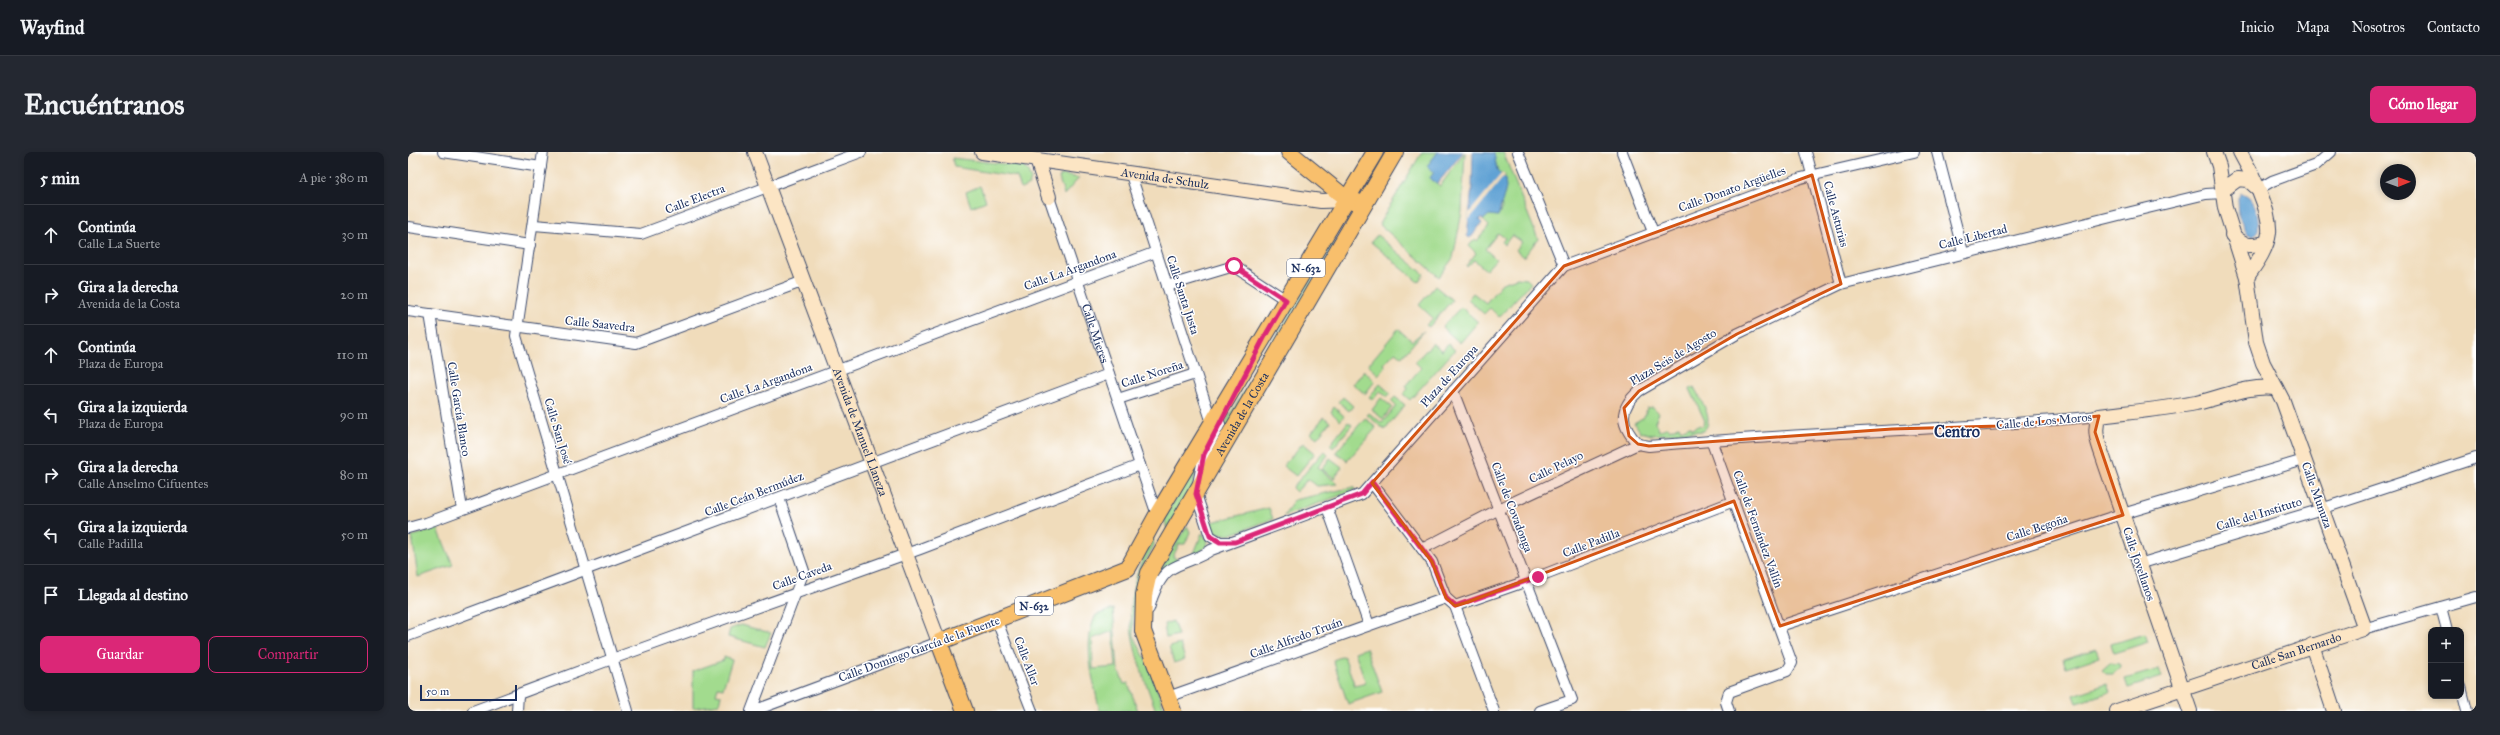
<!DOCTYPE html>
<html lang="es">
<head>
<meta charset="utf-8">
<style>
	:root { --surface:#171b24; --page:#242831; --text:#f1f3f6; --muted:#9ea1a6; --line:#363941; --accent:#db2777 }
	body { margin:0; font-family:"IM FELL Great Primer",serif; background:var(--page); color:var(--text) }
	.controls { position:absolute; right:12px; bottom:12px; display:grid; overflow:hidden; border-radius:8px; box-shadow:0 2px 6px #0003 }
	.controls button { width:36px; height:36px; display:grid; place-items:center; padding:0; border:0; border-bottom:1px solid var(--line); background:var(--surface); color:var(--text); font:20px sans-serif }
	.compass { position:absolute; left:1972px; top:12px; width:36px; height:36px; border-radius:50%; background:var(--surface); box-shadow:0 2px 6px #0003; rotate:89deg }
	.scale { position:absolute; left:12px; bottom:10px; width:97px; box-sizing:border-box; padding-left:4px; border:2px solid #1b2f5e; border-top:0; font-size:11px; line-height:14px; white-space:nowrap; color:#1b2f5e; -webkit-text-stroke:3px #fff; paint-order:stroke }
	.stop { position:absolute; width:12px; height:12px; margin:-9px; border:3px solid #db2777; border-radius:50%; background:#fff }
	.stop.end { background:#db2777; border-color:#fff; box-shadow:0 1px 4px #0008 }
	.list { margin:0; padding:0; list-style:none }
	h2 { display:flex; justify-content:space-between; align-items:center; height:52px; margin:0; padding:0 16px; font-size:17px }
	h2 small { font-size:13px; font-weight:400; color:var(--muted) }
	.list li { display:grid; grid-template-columns:26px 1fr auto; gap:12px; align-items:center; box-sizing:border-box; height:60px; padding:0 16px; border-top:1px solid var(--line) }
	.list b { display:block; font-size:15px; white-space:nowrap }
	.list p { margin:0; font-size:13px; white-space:nowrap; color:var(--muted) }
	.list em { font-size:13px; font-style:normal; color:var(--muted) }
	.actions { display:flex; gap:8px; padding:12px 16px }
	.actions a { flex:1; padding:9px 0; border:1px solid var(--accent); border-radius:8px; text-align:center; font-size:14px; color:var(--accent) }
	.actions .main { background:var(--accent); color:#fff }
	.icon { flex:none; width:22px; height:22px; fill:none; stroke:currentColor; stroke-width:2; stroke-linecap:round; stroke-linejoin:round }
	.map { position:relative; flex:none; width:2068px; height:559px; overflow:hidden; border-radius:8px }
	header { display:flex; align-items:center; gap:24px; box-sizing:border-box; height:56px; padding:0 20px; background:var(--surface); border-bottom:1px solid var(--line) }
	header strong { font-size:19px }
	nav { display:flex; gap:22px; margin-inline-start:auto; font-size:14px }
	.intro { display:flex; align-items:center; justify-content:space-between; box-sizing:border-box; height:96px; padding:0 24px }
	h1 { margin:0; font-size:28px }
	.button { padding:10px 18px; border-radius:8px; background:var(--accent); color:#fff; font-size:14px; font-weight:700 }
	main { display:flex; gap:24px; padding:0 24px }
	aside { flex:1; background:var(--surface); border-radius:8px; box-shadow:0 2px 6px #0003 }
	.map>svg:first-child { display:block }
	.green { fill:#a2db8e; stroke:#5e8576; fill-rule:evenodd }
	.water { fill:#60a2d4; stroke:#3e6899 }
	.pier { fill:#f0dcbb }
	.lines { fill:none; stroke-linecap:round; stroke-linejoin:round }
	.street-casing { stroke:#3b496c; stroke-width:12 }
	.secondary-casing { stroke:#3b496c; stroke-width:16 }
	.primary-casing { stroke:#3b496c; stroke-width:18 }
	.street { stroke:#fff; stroke-width:10 }
	.secondary { stroke:#fce5c4; stroke-width:14 }
	.primary { stroke:#f8bf6c; stroke-width:16 }
	.route { stroke:#db2777; stroke-width:5 }
	.marked { fill:#d45514; fill-opacity:0.2; stroke:#d45514; stroke-width:3; stroke-linejoin:round }
	.labels { text-anchor:middle; stroke-width:3; stroke-linejoin:round; paint-order:stroke }
	.shield { fill:#fff; stroke:#5f6d8e; stroke-width:1 }
	.shield-label { font-size:11px; font-weight:bold; fill:#1b2f5e }
	.street-label { font-size:12px; fill:#1b2f5e; stroke:#fff }
	.district-label { font-size:16px; font-weight:bold; fill:#1b2f5e; stroke:#fff }
</style>
</head>
<body>
<header>
<strong>Wayfind</strong>
<nav><a>Inicio</a><a>Mapa</a><a>Nosotros</a><a>Contacto</a></nav>
</header>
<div class="intro"><h1>Encuéntranos</h1><a class="button">Cómo llegar</a></div>
<main>
<aside>
<h2>5 min<small>A pie · 380 m</small></h2>
<ul class="list">
<li><svg class="icon" aria-label="ahead" viewBox="0 0 24 24"><path d="M12 20V5M6 11l6-6 6 6"/></svg><div><b>Continúa</b><p>Calle La Suerte</p></div><em>30 m</em></li>
<li><svg class="icon" aria-label="right" viewBox="0 0 24 24"><path d="M7 20v-9h11M14 6l5 5-5 5"/></svg><div><b>Gira a la derecha</b><p>Avenida de la Costa</p></div><em>20 m</em></li>
<li><svg class="icon" aria-label="ahead" viewBox="0 0 24 24"><path d="M12 20V5M6 11l6-6 6 6"/></svg><div><b>Continúa</b><p>Plaza de Europa</p></div><em>110 m</em></li>
<li><svg class="icon" aria-label="left" viewBox="0 0 24 24"><path d="M17 20v-9H6M10 6l-5 5 5 5"/></svg><div><b>Gira a la izquierda</b><p>Plaza de Europa</p></div><em>90 m</em></li>
<li><svg class="icon" aria-label="right" viewBox="0 0 24 24"><path d="M7 20v-9h11M14 6l5 5-5 5"/></svg><div><b>Gira a la derecha</b><p>Calle Anselmo Cifuentes</p></div><em>80 m</em></li>
<li><svg class="icon" aria-label="left" viewBox="0 0 24 24"><path d="M17 20v-9H6M10 6l-5 5 5 5"/></svg><div><b>Gira a la izquierda</b><p>Calle Padilla</p></div><em>50 m</em></li>
<li><svg class="icon" aria-label="arrive" viewBox="0 0 24 24"><path d="M6 21V4h12l-3 4 3 4H6"/></svg><div><b>Llegada al destino</b></div></li>
</ul>
<div class="actions"><a class="main">Guardar</a><a>Compartir</a></div>
</aside>
<div class="map">
<svg width="2068" height="559" viewBox="0 0 2068 559">
	<rect width="100%" height="100%" fill="#fff"/>
	<filter id="ink" filterUnits="userSpaceOnUse"><feTurbulence type="fractalNoise" baseFrequency=".025" numOctaves="2"/><feDisplacementMap in="SourceGraphic" scale="8" xChannelSelector="R" yChannelSelector="G"/><feConvolveMatrix kernelMatrix="1 2 1 2 8 2 1 2 1" color-interpolation-filters="sRGB"/></filter>
	<filter id="wash" filterUnits="userSpaceOnUse"><feTurbulence type="fractalNoise" baseFrequency=".012" numOctaves="4" result="noise"/><feDisplacementMap in="SourceGraphic" scale="16" xChannelSelector="R" yChannelSelector="G"/><feGaussianBlur stdDeviation="0.9" result="paint"/><feColorMatrix in="noise" values="0 0 0 0 0 0 0 0 0 0 0 0 0 0 0 0 0 1.4 0 .05"/><feComposite in="paint" operator="in"/></filter>
	<g filter="url(#wash)">
		<rect width="100%" height="100%" fill="#f0dcbb"/>
		<g class="green">
			<polygon points="1014,0 1030,0 1019,14 1026,20 1022,26 1032,34 1057,0 1054,60 1045,106 1031,125 971,72"/>
			<polygon points="1085,0 1095,0 1130,87 1116,105 1108,98 1114,90 1104,83 1096,93 1094,90 1097,86 1090,81 1077,97 1088,107 1078,118 1066,108 1059,115 1058,114 1068,101 1061,94 1067,87 1069,89 1081,74 1075,68 1081,63 1090,64 1094,56 1093,49 1097,41 1097,23 1094,21 1091,23"/>
			<polygon points="544,6 614,14 619,18 623,27 621,33 613,37 609,25 546,15"/>
			<polygon points="654,23 671,26 656,43 651,26"/>
			<polygon points="572,34 578,49 563,55 558,40"/>
			<polygon points="969,83 1016,122 1010,130 963,90"/>
			<polygon points="924,89 928,91 799,312 810,283"/>
			<polygon points="1109,126 1119,127 1123,131 1091,165 1082,156 1076,162 1060,147 1065,141 1078,151 1094,131"/>
			<polygon points="1027,134 1044,148 1021,175 1018,173 1025,166 1011,153"/>
			<polygon points="1053,155 1070,170 1052,191 1034,175"/>
			<polygon points="990,177 1004,189 1016,179 994,205 987,200 976,212 978,215 971,223 960,213"/>
			<polygon points="1025,191 1034,199 1040,192 1047,198 1002,248 995,242 1000,237 998,233 1013,216 1007,210"/>
			<polygon points="956,219 967,229 957,242 945,232"/>
			<polygon points="972,232 982,241 979,245 972,239 965,248 961,245"/>
			<path d="M1286 235C1292 247 1308 269 1295 279L1244 283 1233 280 1226 271 1236 265 1239 256 1245 255 1251 261 1247 270 1251 279 1260 275 1262 278 1271 274 1273 278 1282 274 1284 277 1292 273 1294 275 1297 269 1282 237Z"/>
			<polygon points="935,245 945,254 941,259 931,250"/>
			<polygon points="987,245 997,253 977,278 959,263 961,261 974,271 988,254 983,249"/>
			<polygon points="973,246 984,255 975,267 964,258"/>
			<polygon points="926,255 936,264 932,269 923,260"/>
			<polygon points="916,265 922,270 909,286 903,281"/>
			<polygon points="957,266 968,276 939,309 928,300"/>
			<polygon points="940,270 944,273 925,296 922,293"/>
			<polygon points="895,291 907,301 888,324 875,314"/>
			<polygon points="916,299 920,303 910,315 930,332 909,334 900,327 888,340 884,336"/>
			<polygon points="922,306 934,315 926,326 914,317"/>
			<polygon points="788,313 785,337 759,377 756,366"/>
			<polygon points="946,335 947,338 876,364 886,348"/>
			<polygon points="861,356 865,367 821,383 808,381 800,371"/>
			<polygon points="779,374 782,380 777,392 771,392 765,405 771,408 746,432 751,419"/>
			<polygon points="30,377 45,413 10,425 4,384"/>
			<polygon points="794,381 800,388 799,395 785,404"/>
			<path d="M745 386 746 393 730 424 725 466 726 484 741 514 757 559H748C723 490 707 455 745 386Z"/>
			<path d="M705 457 710 517 716 532 720 531 730 559H692L691 556C685 527 674 490 688 463ZM705 479 708 515 685 517 684 487Z"/>
			<polygon points="765,469 770,483 758,486 756,472"/>
			<polygon points="333,473 363,481 357,495 320,485 322,477"/>
			<polygon points="1737,482 1740,490 1706,501 1703,492"/>
			<polygon points="772,492 777,507 766,511 761,495"/>
			<polygon points="958,496 974,540 940,552 925,508 936,504 947,534 958,531 947,500"/>
			<polygon points="1688,497 1691,505 1658,516 1655,507"/>
			<polygon points="316,505 324,508 315,536 310,535 308,542 313,543 311,552 285,556 285,519 316,508"/>
			<polygon points="1702,511 1711,512 1713,515 1705,522 1698,522 1694,518"/>
			<polygon points="1751,517 1754,525 1720,536 1717,527"/>
			<polygon points="1699,532 1702,540 1669,551 1666,543"/>
		</g>
		<g class="water">
			<polygon points="1030,0 1055,0 1029,32 1022,26 1026,20 1019,14"/>
			<polygon points="1065,0 1086,1 1089,18 1097,27 1098,36 1090,64 1081,63 1075,68 1073,66 1071,68 1074,71 1062,86 1059,84 1064,35"/>
			<path d="M1833 41C1848 44 1851 66 1850 78L1845 84 1840 82 1831 65 1830 46Z"/>
		</g>
		<polygon class="pier" points="1094,21 1097,23 1060,69 1061,61"/>
	</g>
	<g filter="url(#ink)">
		<g class="lines">
			<defs>
				<g id="street">
					<polyline points="35,0 133,15"/>
					<polyline points="135,0 108,184 220,559"/>
					<polyline points="1110,0 1156,114"/>
					<polyline points="1214,0 1245,80"/>
					<polyline points="1398,0 1433,132"/>
					<polyline points="1529,0 1555,100"/>
					<polyline points="723,23 804,271"/>
					<polyline points="1849,38 1864,29 1908,13 1923,0"/>
					<path id="s1" d="M641 45 749 363"/>
					<polyline points="126,73 233,82 453,0"/>
					<polyline points="1,75 122,93"/>
					<polyline points="759,134 826,114 878,148"/>
					<polyline points="0,159 228,191 396,129"/>
					<polyline points="22,162 54,357"/>
					<polyline points="1045,239 1164,548 1132,559"/>
					<polyline points="710,247 787,222"/>
					<path d="M1691 264C1541 279 1391 280 1241 294L1230 292C1212 273 1210 257 1231 239L1329 182 1433 132 1723 60 1798 42 1815 41"/>
					<polyline points="812,272 796,302 788,342 802,384 812,390 821,390"/>
					<polyline points="1303,288 1384,511 1379,519 1321,540 1318,550 1321,559"/>
					<polyline points="964,331 1024,410 1038,446 1047,454 1086,559"/>
					<polyline points="919,355 961,473"/>
					<polyline points="0,376 18,371 748,100"/>
					<polyline points="1014,397 1101,352 1230,292"/>
					<polyline points="1731,412 1904,360 2068,306"/>
					<polyline points="1047,454 1119,429 1326,349"/>
					<polyline points="2033,455 2039,478"/>
					<path d="M741 457C744 444 751 425 763 417 776 409 791 407 803 398L954 342 1156 114 1393 26 1506 0"/>
					<polyline points="589,469 624,559"/>
					<polyline points="1372,474 1701,366 1896,308"/>
					<polyline points="1955,477 2068,445"/>
					<polyline points="0,484 701,222"/>
					<polyline points="2053,535 2059,559"/>
					<polyline points="761,550 760,545 1038,446"/>
					<polyline points="65,559 204,507 512,397 732,313"/>
					<polyline points="109,559 110,542"/>
					<polyline points="343,559 396,419 371,346"/>
					<polyline points="345,559 531,490"/>
				</g>
				<g id="secondary">
					<path id="s2" d="M347 0 531 490"/>
					<path id="s3" d="M574 0 913 49 940 48"/>
					<path d="M1832 0C1843 19 1863 59 1861 81 1859 97 1848 112 1839 125"/>
					<polyline points="629,8 641,45"/>
					<polyline points="1815,38 1830,27 1840,28 1848,35"/>
					<path d="M1824 83C1838 94 1840 95 1857 91"/>
					<polyline points="1904,493 1926,559"/>
					<path id="s4" d="M1709 559 1955 477 1956 474 1875 249 1855 211 1848 190 1839 125 1817 56 1811 14 1806 0"/>
					<path d="M1782 559 1697 311C1692 295 1684 281 1691 264 1723 260 1755 257 1788 251 1817 245 1837 233 1868 236"/>
				</g>
				<g id="primary">
					<polyline points="881,0 940,48 950,50"/>
					<polyline points="557,559 531,490 720,416 749,363 967,0"/>
					<path id="s5" d="M765 559 735 479 736 443 741 421 987 0"/>
				</g>
			</defs>
			<use href="#street" class="street-casing"/>
			<use href="#secondary" class="secondary-casing"/>
			<use href="#primary" class="primary-casing"/>
			<use href="#street" class="street"/>
			<use href="#secondary" class="secondary"/>
			<use href="#primary" class="primary"/>
		</g>
	</g>
	<g class="lines" filter="url(#ink)">
		<polyline class="route" points="826,114 878,148 857,184 796,302 788,342 802,384 812,390 827,390 954,342 964,330 1024,410 1038,446 1047,454 1130,425"/>
	</g>
	<path class="marked" d="M1404 23 1433 132 1329 182 1231 239 1216 256 1221 284 1230 292 1241 294 1484 277 1591 274 1691 264 1687 280 1715 363 1372 474 1326 349 1060 450 1047 454 1038 446 1024 410 964 331 1156 114Z"/>
	<g class="labels">
		<g class="shield">
			<rect x="879" y="107" width="38" height="18" rx="3"/>
			<rect x="607" y="445" width="38" height="18" rx="3"/>
		</g>
		<g class="shield-label">
			<text x="898" y="120">N-632</text>
			<text x="626" y="458">N-632</text>
		</g>
		<g class="street-label">
			<text dy="4" stroke="none"><textPath href="#s3" startOffset="185">Avenida de Schulz</textPath></text>
			<text transform="translate(1324 37) rotate(-20)" y="4">Calle Donato Argüelles</text>
			<text transform="translate(287 47) rotate(-21)" y="4">Calle Electra</text>
			<text transform="translate(1428 62) rotate(75)" y="4">Calle Asturias</text>
			<text transform="translate(1565 85) rotate(-14)" y="4">Calle Libertad</text>
			<text transform="translate(662 118) rotate(-20)" y="4">Calle La Argandona</text>
			<text transform="translate(775 143) rotate(72)" y="4">Calle Santa Justa</text>
			<text transform="translate(192 172) rotate(6)" y="4">Calle Saavedra</text>
			<text dy="4" stroke="none"><textPath href="#s1" startOffset="144">Calle Mieres</textPath></text>
			<text transform="translate(1265 205) rotate(-31)" y="4">Plaza Seis de Agosto</text>
			<text transform="translate(744 222) rotate(-18)" y="4">Calle Noreña</text>
			<text transform="translate(1041 224) rotate(-48)" y="4">Plaza de Europa</text>
			<text transform="translate(358 231) rotate(-20)" y="4">Calle La Argandona</text>
			<text transform="translate(51 257) rotate(81)" y="4">Calle García Blanco</text>
			<text dy="4" stroke="none"><textPath href="#s5" startOffset="328">Avenida de la Costa</textPath></text>
			<text transform="translate(1636 269) rotate(-5)" y="4">Calle de Los Moros</text>
			<text transform="translate(150 279) rotate(73)" y="4">Calle San José</text>
			<text dy="4" stroke="none"><textPath href="#s2" startOffset="299">Avenida de Manuel Llaneza</textPath></text>
			<text transform="translate(1148 315) rotate(-26)" y="4">Calle Pelayo</text>
			<text transform="translate(346 342) rotate(-21)" y="4">Calle Ceán Bermúdez</text>
			<text transform="translate(1909 343) rotate(70)" y="4">Calle Munuza</text>
			<text transform="translate(1104 355) rotate(69)" y="4">Calle de Covadonga</text>
			<text transform="translate(1851 362) rotate(-17)" y="4">Calle del Instituto</text>
			<text transform="translate(1629 376) rotate(-18)" y="4">Calle Begoña</text>
			<text transform="translate(1350 377) rotate(70)" y="4">Calle de Fernández Vallín</text>
			<text transform="translate(1183 391) rotate(-21)" y="4">Calle Padilla</text>
			<text transform="translate(1731 412) rotate(71)" y="4">Calle Jovellanos</text>
			<text transform="translate(394 424) rotate(-20)" y="4">Calle Caveda</text>
			<text transform="translate(888 486) rotate(-20)" y="4">Calle Alfredo Truán</text>
			<text transform="translate(511 497) rotate(-20)" y="4">Calle Domingo García de la Fuente</text>
			<text dy="4" stroke="none"><textPath href="#s4" startOffset="189">Calle San Bernardo</textPath></text>
			<text transform="translate(619 509) rotate(69)" y="4">Calle Aller</text>
		</g>
		<g class="district-label">
			<text x="1549" y="285">Centro</text>
		</g>
	</g>
</svg>
<div class="controls">
<button>+</button>
<button>−</button>
</div>
<svg class="compass" viewBox="-18 -18 36 36"><path d="M0-13l5 13h-10z" fill="#e53935"/><path d="M0 13l5-13h-10z" fill="#9ea1a6"/></svg>
<div class="scale">50 m</div>
<div class="stop" style="left:826px;top:114px"></div>
<div class="stop end" style="left:1130px;top:425px"></div>
</div>
</main>
</body>
</html>
